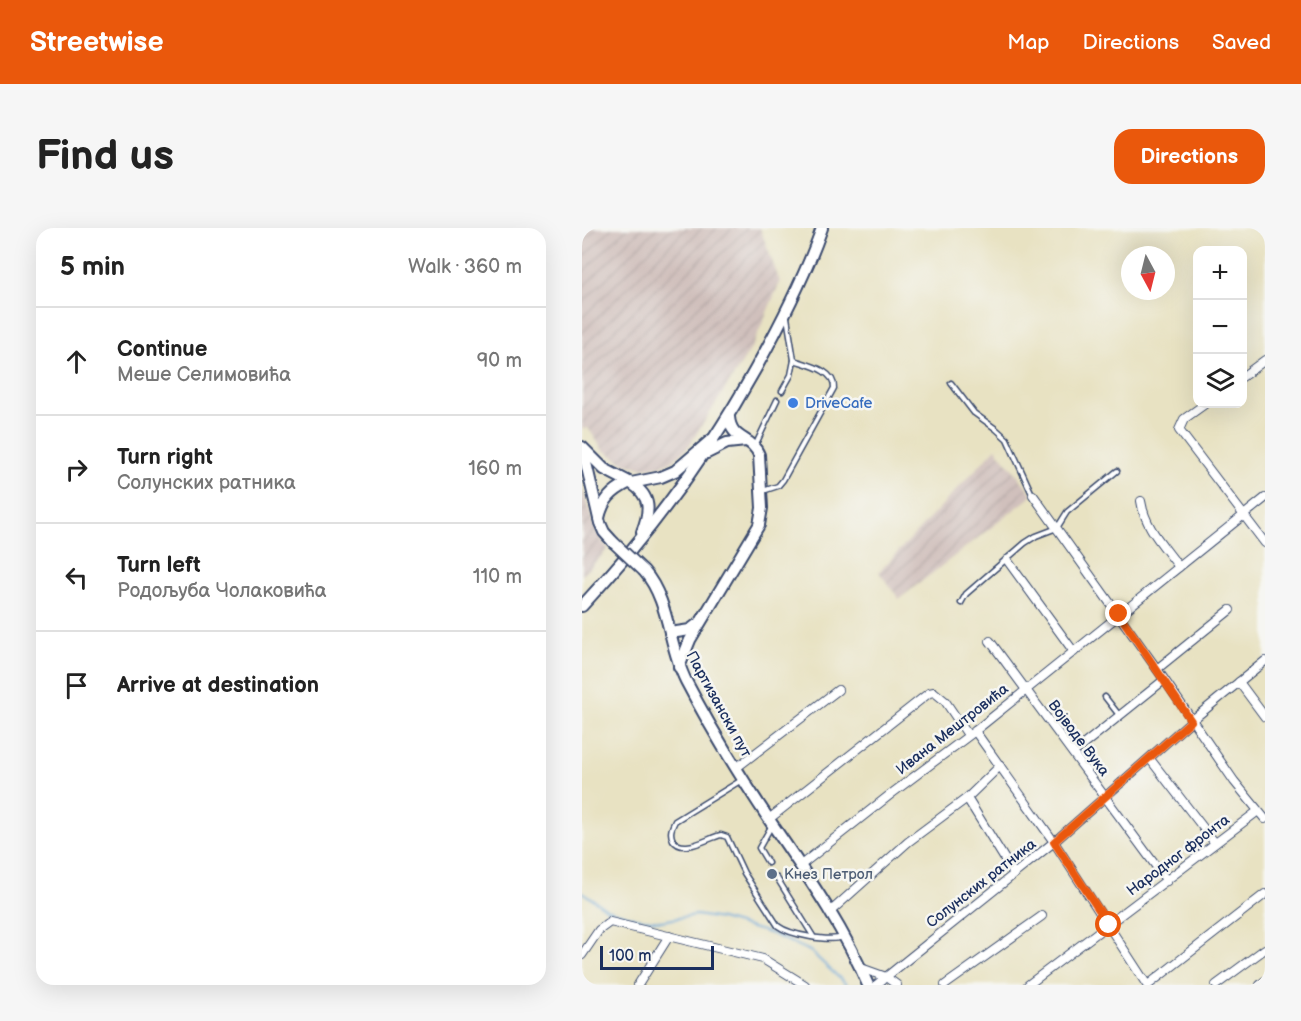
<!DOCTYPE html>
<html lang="en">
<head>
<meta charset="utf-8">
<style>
	:root { --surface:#fff; --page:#f6f6f6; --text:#222; --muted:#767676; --line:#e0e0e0; --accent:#ea580c }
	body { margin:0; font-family:"Balsamiq Sans",sans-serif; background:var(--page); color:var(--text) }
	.controls { position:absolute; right:18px; top:18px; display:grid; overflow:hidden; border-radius:12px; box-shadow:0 6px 24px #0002 }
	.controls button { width:54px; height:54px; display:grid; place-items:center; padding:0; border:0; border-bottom:2px solid var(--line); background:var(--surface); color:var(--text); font:30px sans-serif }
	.compass { position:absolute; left:539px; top:18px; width:54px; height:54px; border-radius:50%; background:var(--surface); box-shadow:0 6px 24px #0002; rotate:173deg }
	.scale { position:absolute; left:18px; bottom:15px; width:114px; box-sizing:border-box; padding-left:6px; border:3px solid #1b2f5e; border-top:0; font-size:16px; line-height:21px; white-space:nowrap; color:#1b2f5e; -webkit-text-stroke:4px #f6f6f2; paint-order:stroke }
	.stop { position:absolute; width:18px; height:18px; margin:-14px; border:4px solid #ea580c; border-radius:50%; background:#fff }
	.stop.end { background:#ea580c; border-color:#fff; box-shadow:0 2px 6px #0008 }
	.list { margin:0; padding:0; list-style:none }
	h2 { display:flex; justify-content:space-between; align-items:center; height:78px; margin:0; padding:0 24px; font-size:26px }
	h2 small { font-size:20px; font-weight:400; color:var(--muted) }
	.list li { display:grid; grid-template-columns:39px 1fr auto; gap:18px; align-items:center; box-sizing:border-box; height:108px; padding:0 24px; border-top:2px solid var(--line) }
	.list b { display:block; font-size:22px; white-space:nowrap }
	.list p { margin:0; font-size:20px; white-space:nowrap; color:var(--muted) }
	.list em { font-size:20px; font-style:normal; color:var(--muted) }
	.icon { flex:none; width:33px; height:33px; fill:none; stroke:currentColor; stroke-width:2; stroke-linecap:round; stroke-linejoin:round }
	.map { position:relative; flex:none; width:683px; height:757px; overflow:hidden; border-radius:18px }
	header { display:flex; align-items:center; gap:36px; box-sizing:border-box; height:84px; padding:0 30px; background:var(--accent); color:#fff }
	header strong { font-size:28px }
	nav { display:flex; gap:33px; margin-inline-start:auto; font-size:21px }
	.intro { display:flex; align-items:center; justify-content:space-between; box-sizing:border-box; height:144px; padding:0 36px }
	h1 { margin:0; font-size:42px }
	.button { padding:15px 27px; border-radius:18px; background:var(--accent); color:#fff; font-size:21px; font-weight:700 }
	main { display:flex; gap:36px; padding:0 36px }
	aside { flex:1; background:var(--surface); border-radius:18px; box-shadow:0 6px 24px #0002 }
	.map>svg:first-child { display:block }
	.industrial { fill:url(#industrial-furrows) }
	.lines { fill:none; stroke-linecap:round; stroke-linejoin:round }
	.stream { stroke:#62a2d5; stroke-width:2 }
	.lane-casing { stroke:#3a4a6d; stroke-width:7 }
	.street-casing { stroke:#3a4a6d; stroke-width:10 }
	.secondary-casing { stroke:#3a4a6d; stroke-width:14 }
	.lane { stroke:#fff; stroke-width:4 }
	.street { stroke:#fff; stroke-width:8 }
	.secondary { stroke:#fff; stroke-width:10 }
	.secondary-bridge-casing { stroke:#3a4a6d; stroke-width:14; stroke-linecap:butt }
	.secondary-bridge { stroke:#fff; stroke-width:10 }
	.route { stroke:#ea580c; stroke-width:8 }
	.shop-dot { fill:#3f7fe0; stroke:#f6f6f2; stroke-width:2 }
	.service-dot { fill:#5c6f8a; stroke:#f6f6f2; stroke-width:2 }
	.labels { text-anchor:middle; stroke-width:5; stroke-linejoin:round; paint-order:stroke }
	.shop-label { font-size:15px; fill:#366cbe; stroke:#f6f6f2; text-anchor:start }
	.street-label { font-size:15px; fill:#1b2f5e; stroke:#f6f6f2 }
	.service-label { font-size:15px; fill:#4e5e75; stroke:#f6f6f2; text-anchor:start }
</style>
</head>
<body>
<header>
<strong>Streetwise</strong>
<nav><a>Map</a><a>Directions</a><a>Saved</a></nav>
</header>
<div class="intro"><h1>Find us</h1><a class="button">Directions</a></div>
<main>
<aside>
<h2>5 min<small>Walk · 360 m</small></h2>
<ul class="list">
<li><svg class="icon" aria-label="ahead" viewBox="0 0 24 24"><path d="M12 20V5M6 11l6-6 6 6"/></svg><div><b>Continue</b><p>Меше Селимовића</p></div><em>90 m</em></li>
<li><svg class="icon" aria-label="right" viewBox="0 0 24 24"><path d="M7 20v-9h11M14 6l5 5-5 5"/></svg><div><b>Turn right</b><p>Солунских ратника</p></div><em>160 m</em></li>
<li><svg class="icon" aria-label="left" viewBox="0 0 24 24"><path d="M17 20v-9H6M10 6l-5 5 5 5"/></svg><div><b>Turn left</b><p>Родољуба Чолаковића</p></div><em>110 m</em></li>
<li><svg class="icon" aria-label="arrive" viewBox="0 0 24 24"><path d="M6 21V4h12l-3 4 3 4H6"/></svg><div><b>Arrive at destination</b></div></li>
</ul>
</aside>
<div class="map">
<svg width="683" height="757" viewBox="0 0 683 757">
	<defs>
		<pattern id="industrial-furrows" width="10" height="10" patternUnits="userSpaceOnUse" patternTransform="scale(1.5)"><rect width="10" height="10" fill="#d0c0bc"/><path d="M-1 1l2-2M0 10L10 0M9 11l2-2" fill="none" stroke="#b2a5a4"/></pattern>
	</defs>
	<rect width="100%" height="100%" fill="#f6f6f2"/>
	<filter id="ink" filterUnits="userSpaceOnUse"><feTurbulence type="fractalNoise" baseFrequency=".0167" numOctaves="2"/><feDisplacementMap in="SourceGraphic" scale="12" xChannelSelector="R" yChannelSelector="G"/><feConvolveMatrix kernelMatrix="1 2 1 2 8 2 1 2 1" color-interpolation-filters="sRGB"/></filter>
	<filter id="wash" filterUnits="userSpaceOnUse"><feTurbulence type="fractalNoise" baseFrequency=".008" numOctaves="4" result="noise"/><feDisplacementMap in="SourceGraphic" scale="24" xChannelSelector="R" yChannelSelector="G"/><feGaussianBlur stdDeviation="1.35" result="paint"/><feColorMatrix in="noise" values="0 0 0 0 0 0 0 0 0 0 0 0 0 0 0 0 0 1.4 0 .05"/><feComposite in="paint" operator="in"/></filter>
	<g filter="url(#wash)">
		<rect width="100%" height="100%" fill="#e8e2c2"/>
		<g class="industrial">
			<polygon points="0,0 178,0 198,54 170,119 106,219 90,233 79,238 62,240 42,235 21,222 6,200 0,201"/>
			<polygon points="414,220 451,267 317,371 297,344"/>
			<polygon points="0,259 13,301 26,321 0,348"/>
		</g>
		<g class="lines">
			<polyline class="stream" points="0,664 25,681 53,690 79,693 114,687 139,691 190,706 228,723 265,757"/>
		</g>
	</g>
	<g filter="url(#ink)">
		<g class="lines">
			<defs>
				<g id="lane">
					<polyline points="369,155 392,185 414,201 425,211 450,266"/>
					<polyline points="200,163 209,147 212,132 205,89"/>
					<polyline points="173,218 195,172"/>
					<path d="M181 263 196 258 201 252 252 160C253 142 226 137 212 132"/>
					<polyline points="379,375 384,366 443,315 454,308 475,300 485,284 535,243"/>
					<polyline points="523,469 537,487"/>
					<path d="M158 553 93 593C90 599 87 605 91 612 101 627 126 610 139 607L145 609 162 645 196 698C208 707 247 714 261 709"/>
					<polyline points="186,635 177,620 190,597"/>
					<polyline points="195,650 231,708"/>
				</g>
				<g id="street">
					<polyline points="660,149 683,132"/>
					<polyline points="623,176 602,191 597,202 683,315"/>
					<polyline points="451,267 575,441 652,553 683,591"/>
					<path d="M559 273C563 300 582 318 597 339"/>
					<polyline points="425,332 492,424"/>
					<polyline points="408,413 585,653"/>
					<polyline points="575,441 648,382"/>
					<polyline points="657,454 683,489"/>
					<polyline points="393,503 472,614 565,757"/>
					<polyline points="491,525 582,452"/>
					<polyline points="568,531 633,615"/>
					<polyline points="154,540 256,462"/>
					<polyline points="385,570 432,646"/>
					<polyline points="187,591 347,465 352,464 363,473 386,507"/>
					<polyline points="219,637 309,566 393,503 683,270"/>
					<polyline points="249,683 326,614 385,570 418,538"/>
					<polyline points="0,727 17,702 28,694 181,731 223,757"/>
					<polyline points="279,740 304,749 315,757"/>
					<polyline points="56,757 87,708"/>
					<polyline points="294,757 472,614 609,493 683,433"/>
					<polyline points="363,757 460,688"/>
					<polyline points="446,757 676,583"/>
					<polyline points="566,757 683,666"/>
					<polyline points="634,757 683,721"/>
					<polyline points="678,757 683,753"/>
				</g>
				<g id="secondary">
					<polyline points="0,219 22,241 49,255 79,249 93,243 129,212"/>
					<polyline points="1,222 18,295 22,304 31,314"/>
					<polyline points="125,225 145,215 164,213"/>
					<path d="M49 255C70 269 68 283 60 304"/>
					<path d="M17 290C21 272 30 263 46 255"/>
					<path d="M62 343C88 373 86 418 104 453 129 501 158 548 188 593 224 646 261 698 286 757"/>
					<path d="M0 378C67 306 126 227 174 140 199 95 223 49 240 0"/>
					<polyline points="88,405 108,402 117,395"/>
					<path d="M97 439 108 412 177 297 180 280 177 227C170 208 149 213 147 189"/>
				</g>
			</defs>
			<use href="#lane" class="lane-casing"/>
			<use href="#street" class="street-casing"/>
			<use href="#secondary" class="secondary-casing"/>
			<use href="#lane" class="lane"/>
			<use href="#street" class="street"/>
			<use href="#secondary" class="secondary"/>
			<defs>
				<polyline id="secondary-bridge" points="31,314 62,343"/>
			</defs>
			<use href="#secondary-bridge" class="secondary-bridge-casing"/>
			<use href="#secondary-bridge" class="secondary-bridge"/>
		</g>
	</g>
	<g class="lines" filter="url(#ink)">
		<polyline class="route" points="527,697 472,614 609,493 537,386"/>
	</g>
	<circle class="shop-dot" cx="211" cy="175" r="6"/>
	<circle class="service-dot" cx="190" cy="646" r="6"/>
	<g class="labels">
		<g class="shop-label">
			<text x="223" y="180">DriveCafe</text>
		</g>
		<g class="street-label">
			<text transform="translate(137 476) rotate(61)" y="5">Партизански пут</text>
			<text transform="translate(370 501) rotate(-38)" y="5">Ивана Мештровића</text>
			<text transform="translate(497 510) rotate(53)" y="5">Војводе Вука</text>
			<text transform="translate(596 627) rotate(-37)" y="5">Народног фронта</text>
			<text transform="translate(399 655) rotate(-38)" y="5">Солунских ратника</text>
		</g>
		<g class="service-label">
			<text x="202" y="651">Кнез Петрол</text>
		</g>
	</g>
</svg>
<div class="controls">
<button>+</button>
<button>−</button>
<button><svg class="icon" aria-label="layers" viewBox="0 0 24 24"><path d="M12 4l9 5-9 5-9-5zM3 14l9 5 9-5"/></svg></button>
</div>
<svg class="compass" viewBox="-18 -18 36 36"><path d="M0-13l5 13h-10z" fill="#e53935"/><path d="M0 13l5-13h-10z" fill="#767676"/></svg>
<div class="scale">100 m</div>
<div class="stop" style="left:527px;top:697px"></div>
<div class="stop end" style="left:537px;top:386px"></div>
</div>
</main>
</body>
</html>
